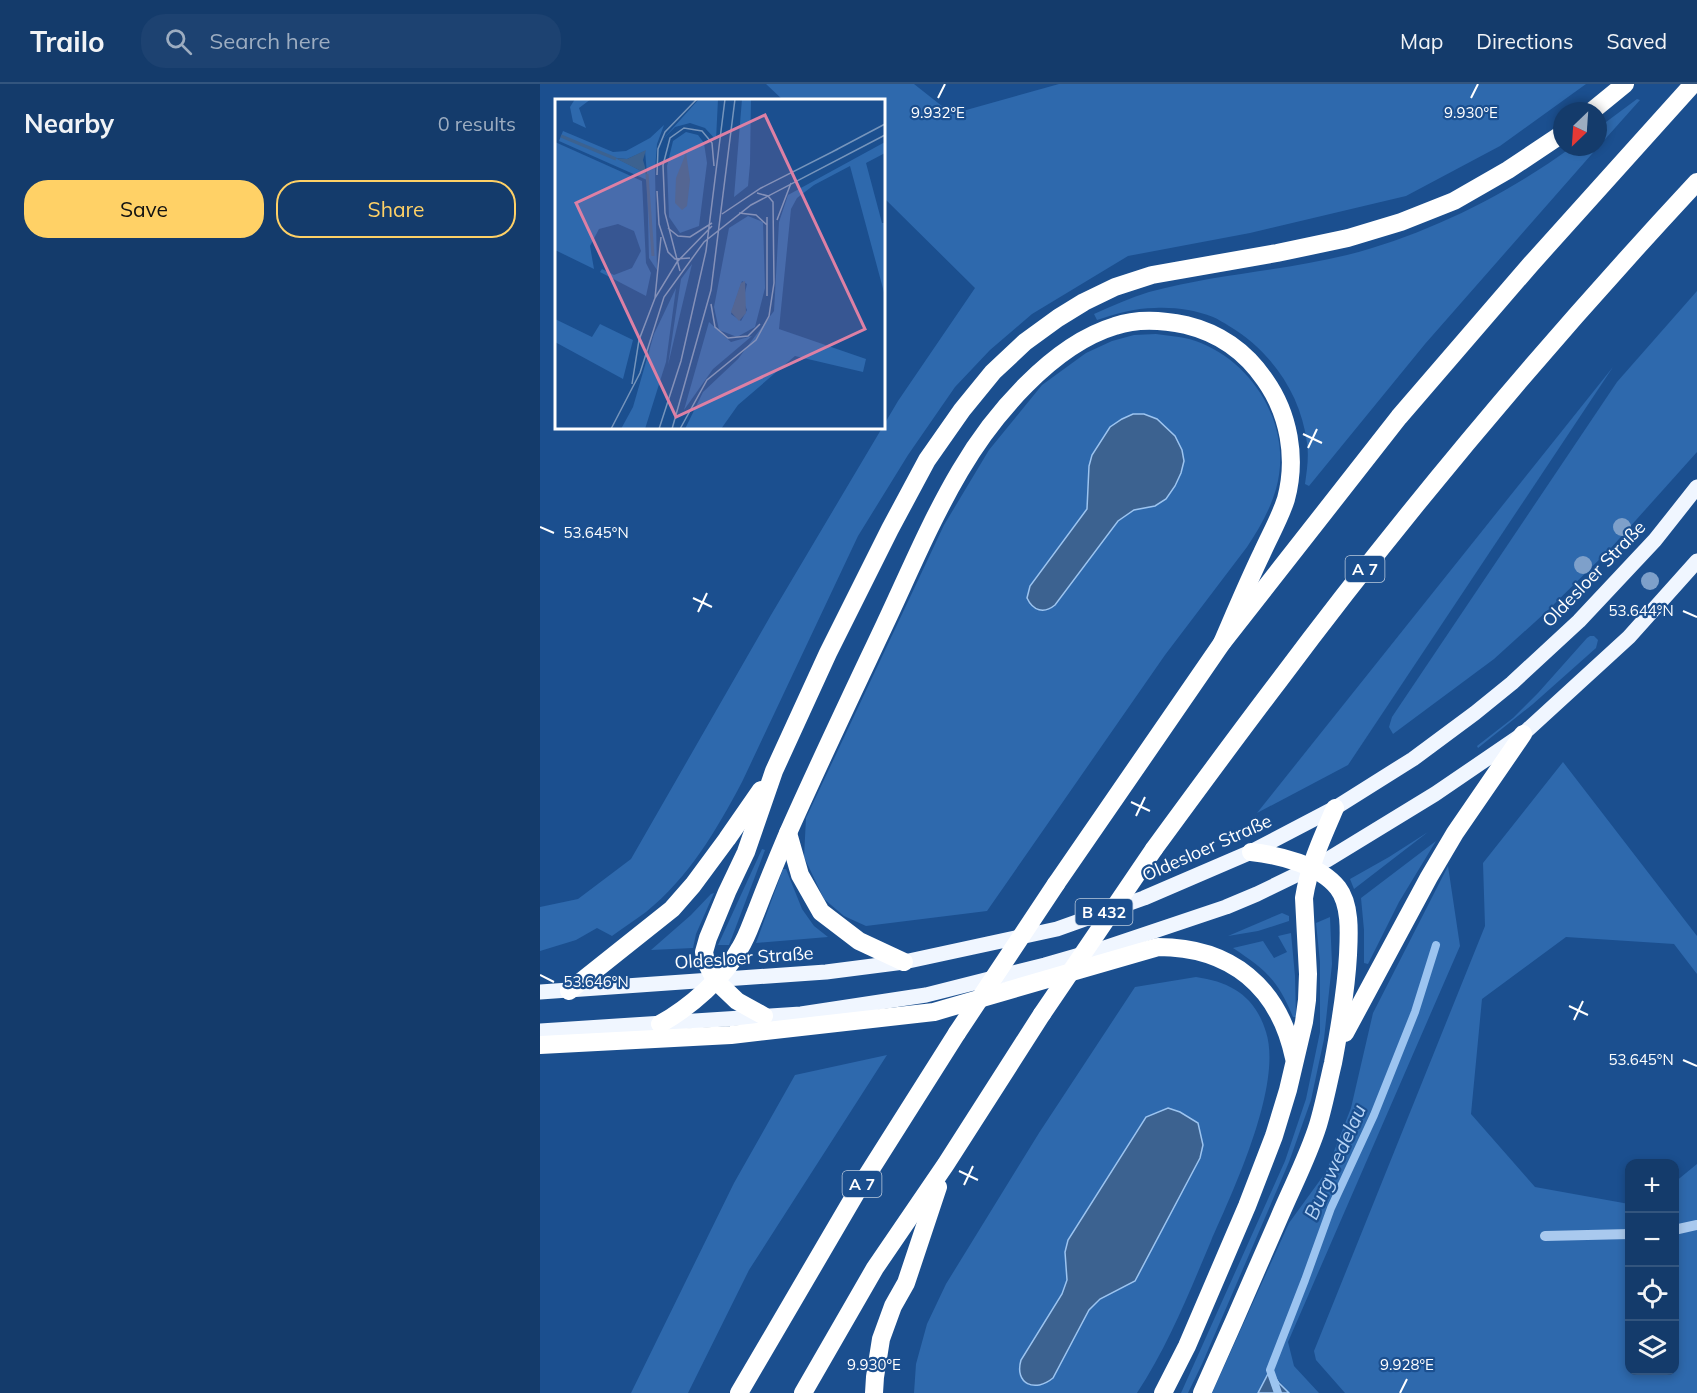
<!DOCTYPE html>
<html lang="en">
<head>
<meta charset="utf-8">
<style>
	:root { --surface:#143b6b; --page:#1d4271; --text:#f1f3f6; --muted:#9dadc1; --line:#33557e; --accent:#ffd166 }
	body { margin:0; font-family:Mulish,sans-serif; background:var(--page); color:var(--text) }
	.controls { position:absolute; right:18px; bottom:18px; display:grid; overflow:hidden; border-radius:12px; box-shadow:0 3px 9px #0003 }
	.controls button { width:54px; height:54px; display:grid; place-items:center; padding:0; border:0; border-bottom:2px solid var(--line); background:var(--surface); color:var(--text); font:30px sans-serif }
	.compass { position:absolute; left:1013px; top:18px; width:54px; height:54px; border-radius:50%; background:var(--surface); box-shadow:0 3px 9px #0003; rotate:205deg }
	.list { margin:0; padding:0; list-style:none }
	h2 { display:flex; justify-content:space-between; align-items:center; height:78px; margin:0; padding:0 24px; font-size:26px }
	h2 small { font-size:20px; font-weight:400; color:var(--muted) }
	.actions { display:flex; gap:12px; padding:18px 24px }
	.actions a { flex:1; padding:14px 0; border:2px solid var(--accent); border-radius:24px; text-align:center; font-size:21px; color:var(--accent) }
	.actions .main { background:var(--accent); color:#111 }
	.icon { flex:none; width:33px; height:33px; fill:none; stroke:currentColor; stroke-width:2; stroke-linecap:round; stroke-linejoin:round }
	.map { position:relative; flex:none; width:1157px; height:1309px; overflow:hidden }
	header { display:flex; align-items:center; gap:36px; box-sizing:border-box; height:84px; padding:0 30px; background:var(--surface); border-bottom:2px solid var(--line) }
	header strong { font-size:28px }
	nav { display:flex; gap:33px; margin-inline-start:auto; font-size:21px }
	.search { width:420px; height:54px; background:var(--page); display:flex; align-items:center; gap:15px; box-sizing:border-box; padding:0 21px; border-radius:24px; color:var(--muted); font-size:22px }
	main { display:flex }
	aside { flex:1; background:var(--surface) }
	.map>svg:first-child { display:block }
	.green { fill:#2e69ad; fill-rule:evenodd }
	.water { fill:#3c6290; stroke:#9cc4f0; stroke-width:1.5 }
	.lines { fill:none; stroke-linecap:round; stroke-linejoin:round }
	.stream { stroke:#9cc4f0; stroke-width:8 }
	.minor { stroke:#a9c9ee; stroke-width:10 }
	.major { stroke:#f0f6ff; stroke-width:15 }
	.highway { stroke:#fff; stroke-width:18 }
	.highway-bridge { stroke:#fff; stroke-width:18 }
	.tree { fill:#7ea0ca }
	.ticks { fill:none; stroke:#fff; stroke-width:2 }
	.labels { text-anchor:middle; stroke-width:4.5; stroke-linejoin:round; paint-order:stroke }
	.shield { fill:#1b4f8f; stroke:#bbcadd; stroke-width:1.5 }
	.shield-label { font-size:16px; font-weight:bold; fill:#fff }
	.street-label { font-size:18px; fill:#fff; stroke:#1b4f8f }
	.water-label { font-size:20px; font-style:italic; fill:#b5d3f5; stroke:#1b4f8f }
	.inset-river { fill:none; stroke:#3c6290; stroke-width:3 }
	.inset-road { fill:none; stroke:#7695bc; stroke-width:1.5 }
	.view { fill:#dd80a5; fill-opacity:0.15; stroke:#dd80a5; stroke-width:3 }
	.inset-edge { fill:none; stroke:#fff; stroke-width:3 }
	.ticks-label { font-size:15px; text-anchor:middle; fill:#fff; stroke:#1b4f8f; stroke-width:4.5; stroke-linejoin:round; paint-order:stroke }
</style>
</head>
<body>
<header>
<strong>Trailo</strong>
<div class="search"><svg class="icon" aria-label="search" viewBox="0 0 24 24"><circle cx="10" cy="10" r="6"/><path d="M15 15l6 6"/></svg>Search here</div>
<nav><a>Map</a><a>Directions</a><a>Saved</a></nav>
</header>
<main>
<aside>
<h2>Nearby<small>0 results</small></h2>
<ul class="list">
</ul>
<div class="actions"><a class="main">Save</a><a>Share</a></div>
</aside>
<div class="map">
<svg width="1157" height="1309" viewBox="0 0 1157 1309">
	<rect width="100%" height="100%" fill="#1b4f8f"/>
	<g class="green">
		<path d="M226 0H374L412 30 519 0H1046L960 62 866 112 710 149 588 172 492 230 450 266 415 303 368 371 318 452 202 698C176 747 149 793 106 828 95 836 83 844 72 852L57 844 36 856 0 867V823L38 815 91 775 231 531 358 317 435 204 344 114V16H243Z"/>
		<polygon points="1097,15 1100,16 1058,63 1058,44"/>
		<path d="M1032 63H1058L885 260 769 402 765 400C767 386 769 373 767 359 761 310 731 267 689 242 684 239 678 235 673 233 655 226 634 223 615 224 594 224 576 230 557 236L554 230C572 222 590 214 609 208 674 190 742 187 807 171 888 150 964 112 1032 63Z"/>
		<polygon points="1157,207 1157,368 1070,465 1006,528 954,575 853,650 849,643 852,633 1077,298"/>
		<path d="M616 250C631 252 647 253 661 259 717 282 753 346 736 405 730 426 719 445 707 463L625 571 447 827 326 842 304 832 284 815 264 773 266 734 404 441 449 366 502 301 546 269 572 257 594 251ZM593 330H604L603 424 594 426 578 437 572 444 515 521 505 526 490 502 547 425 549 382 552 371 570 343 582 335Z"/>
		<polygon points="1073,283 808,681 717,729"/>
		<polygon points="1050,552 1054,552 1058,556 1056,564 993,620 938,664 937,662 973,634 998,609 1047,554"/>
		<polygon points="1023,678 1157,852 1157,890 1134,860 1026,853 942,915 931,1030 995,1103 1089,1120 1090,1286 1134,1286 1135,1098 1157,1080 1157,1309 805,1309 776,1276 774,1267 945,842 943,779"/>
		<polygon points="888,748 814,805 810,795 849,773"/>
		<polygon points="896,757 859,818 828,880 824,879 824,846 821,814"/>
		<polygon points="222,765 225,766 189,861 178,861"/>
		<polygon points="908,782 920,862 748,1258 754,1282 779,1309 749,1309 730,1286 718,1309 672,1309 749,1139 786,1088 811,1024 833,929"/>
		<polygon points="243,785 246,785 262,825 274,842 288,853 216,859"/>
		<polygon points="174,809 156,850 153,864 111,866 151,831 171,810"/>
		<polygon points="742,829 749,832 749,837 718,847 688,852"/>
		<polygon points="790,833 792,880 784,955 771,1016 749,1078 662,1280 648,1309 641,1309 745,1077 766,1015 780,948 780,878 776,839"/>
		<path d="M751 849 755 892 756 933H753C738 896 726 886 693 864L723 857 734 874 747 868 738 852Z"/>
		<path d="M656 893C691 898 715 912 726 948 743 1001 693 1107 671 1157 649 1209 628 1262 597 1309H374L376 1280 387 1240 406 1200 499 1049 595 903Z"/>
		<polygon points="347,971 209,1186 148,1309 91,1309 194,1099 255,991"/>
	</g>
	<g class="water">
		<path d="M593 330H604L617 335 635 352 642 366 644 377 641 389 635 402 626 415 615 422 594 426 578 437 515 521C504 530 493 527 487 514L490 502 547 425 549 382 552 371 570 343 582 335Z"/>
		<path d="M628 1024 640 1028 658 1039 663 1061 660 1074 595 1197 560 1215 549 1226 513 1294C495 1309 474 1300 481 1276L522 1210 527 1196 525 1168 528 1156 606 1033Z"/>
		<polygon points="730,1286 739,1299 749,1309 718,1309"/>
	</g>
	<g class="lines">
		<polyline class="stream" points="738,1309 730,1286 765,1196 791,1124 834,1031 875,928 896,861"/>
		<g class="minor">
			<polyline points="1134,1146 1157,1141"/>
			<polyline points="1005,1152 1090,1150"/>
		</g>
		<g class="major">
			<polyline points="0,908 286,888 364,878 517,845 604,814 711,768 795,724 873,675 935,629 972,599 1039,537 1115,456 1157,403"/>
			<polyline points="0,947 261,930 386,911 505,881 564,864 686,823 717,810 787,776 895,710 983,650 1089,553 1157,477"/>
		</g>
		<g class="highway">
			<polyline points="1052,27 1085,0"/>
			<polyline points="248,749 260,791 281,828 319,857 364,878"/>
			<path d="M614 765C655 709 696 653 738 598 868 424 1009 257 1157 98"/>
			<polyline points="516,800 682,559 859,333 991,180 1153,0"/>
			<polyline points="29,907 132,825 153,801 187,755 221,706"/>
			<polyline points="224,932 197,917 175,896 166,878 164,868 168,854 187,808 206,768 234,687 288,569 350,445 387,376 422,326 453,288 485,258 518,234 544,218 575,203 612,191 737,169 808,154 861,138 914,117 968,86 1022,50"/>
			<path d="M120 940C149 924 185 893 200 864 207 853 211 840 216 828 226 802 237 775 248 749 279 679 312 610 345 540 369 489 391 436 420 387 452 332 512 261 575 242 598 234 623 236 646 241 679 249 706 268 725 296 749 330 757 374 746 415 740 434 730 451 722 469 708 498 695 529 682 559"/>
			<polyline points="805,949 889,793 915,749 983,650"/>
			<path d="M0 961 191 951 394 928 618 863C691 863 739 903 754 974"/>
			<polyline points="199,1309 319,1104 417,949"/>
			<polyline points="263,1309 335,1184 406,1080 502,930"/>
			<polyline points="334,1309 335,1293 341,1255 353,1222 366,1199 398,1103"/>
			<path d="M623 1309 647 1262 707 1122 734 1052 748 1006 764 938 767 916 768 890 764 814C769 782 782 754 795 724"/>
			<path d="M662 1309C688 1251 714 1192 739 1134 752 1103 768 1073 778 1041 784 1021 788 1000 793 979 800 942 806 908 808 871 809 850 811 821 798 804 780 781 739 771 711 768"/>
		</g>
		<g class="highway-bridge">
			<polyline points="502,930 614,765"/>
			<polyline points="417,949 516,800"/>
		</g>
	</g>
	<g class="tree">
		<circle cx="1082" cy="443" r="9"/>
		<circle cx="1043" cy="481" r="9"/>
		<circle cx="1110" cy="497" r="9"/>
	</g>
	<path class="ticks" d="M398 14 405 0M931 14 938 0M763 350 782 359M768 364 777 345M0 443 14 449M153 514 172 523M1143 527 1157 533M158 528 167 509M591 718 610 727M596 732 605 713M0 891 14 898M1029 922 1048 931M1034 936 1043 917M1143 976 1157 982M419 1087 438 1096M424 1101 433 1082M327 1309 334 1295M860 1309 867 1295"/>
	<g class="labels">
		<g class="shield">
			<rect x="805.5" y="472" width="39" height="26" rx="4.5"/>
			<rect x="535.5" y="815" width="57" height="26" rx="4.5"/>
			<rect x="302.5" y="1087" width="39" height="26" rx="4.5"/>
		</g>
		<g class="shield-label">
			<text x="825" y="491">A 7</text>
			<text x="564" y="834">B 432</text>
			<text x="322" y="1106">A 7</text>
		</g>
		<g class="street-label">
			<text transform="translate(1054 490) rotate(-46)" y="6">Oldesloer Straße</text>
			<text transform="translate(667 764) rotate(-24)" y="6">Oldesloer Straße</text>
			<text transform="translate(204 874) rotate(-4)" y="6">Oldesloer Straße</text>
		</g>
		<g class="water-label">
			<text transform="translate(795 1078) rotate(-66)" y="7">Burgwedelau</text>
		</g>
	</g>
	<g transform="translate(15 15)">
		<rect width="330" height="330" fill="#1b4f8f"/>
		<path d="M20 0H36L24 9 31 29 18 23 15 8ZM144 0H163L161 41 150 29 135 24 120 28 108 40ZM187 0H196L195 65 193 87 179 98ZM109 26 102 45 100 71 102 171 94 159 92 81 4 42 8 32 58 53 71 52 95 39ZM90 52 92 75 61 59 72 60ZM131 33 143 36 149 44 152 64 144 127 125 134 114 118 112 67 118 42ZM0 43 87 82 91 164 96 174 91 197 45 173 47 170 59 176 77 169 86 152 79 132 63 125 44 130 35 147 39 170 0 151ZM330 43V54L311 64 327 124H330V197L295 67 259 86 242 99 236 110 224 230 311 260 308 273 240 257 183 306 166 330H130L148 293 183 260 219 212 224 123 233 96ZM193 117 208 123 210 189 200 228 182 238 164 231 159 208 174 129ZM187 182 192 185 188 202 192 211 186 222 176 215ZM137 165 113 266 126 180ZM121 189 111 263 90 330H66L78 308 99 235ZM0 220 37 238 45 225 78 241 68 280 0 243ZM154 223 176 243 197 237 158 270 129 311Z" fill="#2e69ad" fill-rule="evenodd"/>
		<path d="M91 51 88 61 92 75 60 59 72 60ZM131 54 135 81 132 107 127 111 120 104 121 79ZM190 182 191 214 184 222 176 213 186 184Z" fill="#3c6290"/>
		<path class="inset-river" d="M6 37 61 60M92 75 98 157"/>
		<path class="inset-road" d="M277 53 330 25M102 76 103 50 110 33 142 0M102 92 104 125 113 153 120 160 135 159M184 114 201 116 212 126M167 115 206 89 283 50M222 121 236 84M113 129 123 137 135 138 157 124M125 172 110 114 108 66 115 39 129 29 147 32 157 44 159 67M212 197V118M100 199 106 138M156 205 160 228 173 239 193 237 205 225M77 285 84 241 100 199 122 163 157 127M56 330 85 274 109 198 149 143 196 106 330 36M104 330 126 262 151 152 170 0M117 330 156 191 180 0M125 330 152 281 201 241 214 217 219 184 218 103 213 97 202 94"/>
		<path class="view" d="M210 16 310 230 121 318 21 104Z"/>
		<rect width="330" height="330" class="inset-edge"/>
	</g>
	<g class="ticks-label">
		<text x="398" y="34">9.932°E</text>
		<text x="931" y="34">9.930°E</text>
		<text x="56" y="454">53.645°N</text>
		<text x="1101" y="532">53.644°N</text>
		<text x="56" y="903">53.646°N</text>
		<text x="1101" y="981">53.645°N</text>
		<text x="334" y="1286">9.930°E</text>
		<text x="867" y="1286">9.928°E</text>
	</g>
</svg>
<div class="controls">
<button>+</button>
<button>−</button>
<button><svg class="icon" aria-label="locate" viewBox="0 0 24 24"><circle cx="12" cy="12" r="6"/><path d="M12 2v4M12 18v4M2 12h4M18 12h4"/></svg></button>
<button><svg class="icon" aria-label="layers" viewBox="0 0 24 24"><path d="M12 4l9 5-9 5-9-5zM3 14l9 5 9-5"/></svg></button>
</div>
<svg class="compass" viewBox="-18 -18 36 36"><path d="M0-13l5 13h-10z" fill="#e53935"/><path d="M0 13l5-13h-10z" fill="#9dadc1"/></svg>
</div>
</main>
</body>
</html>
